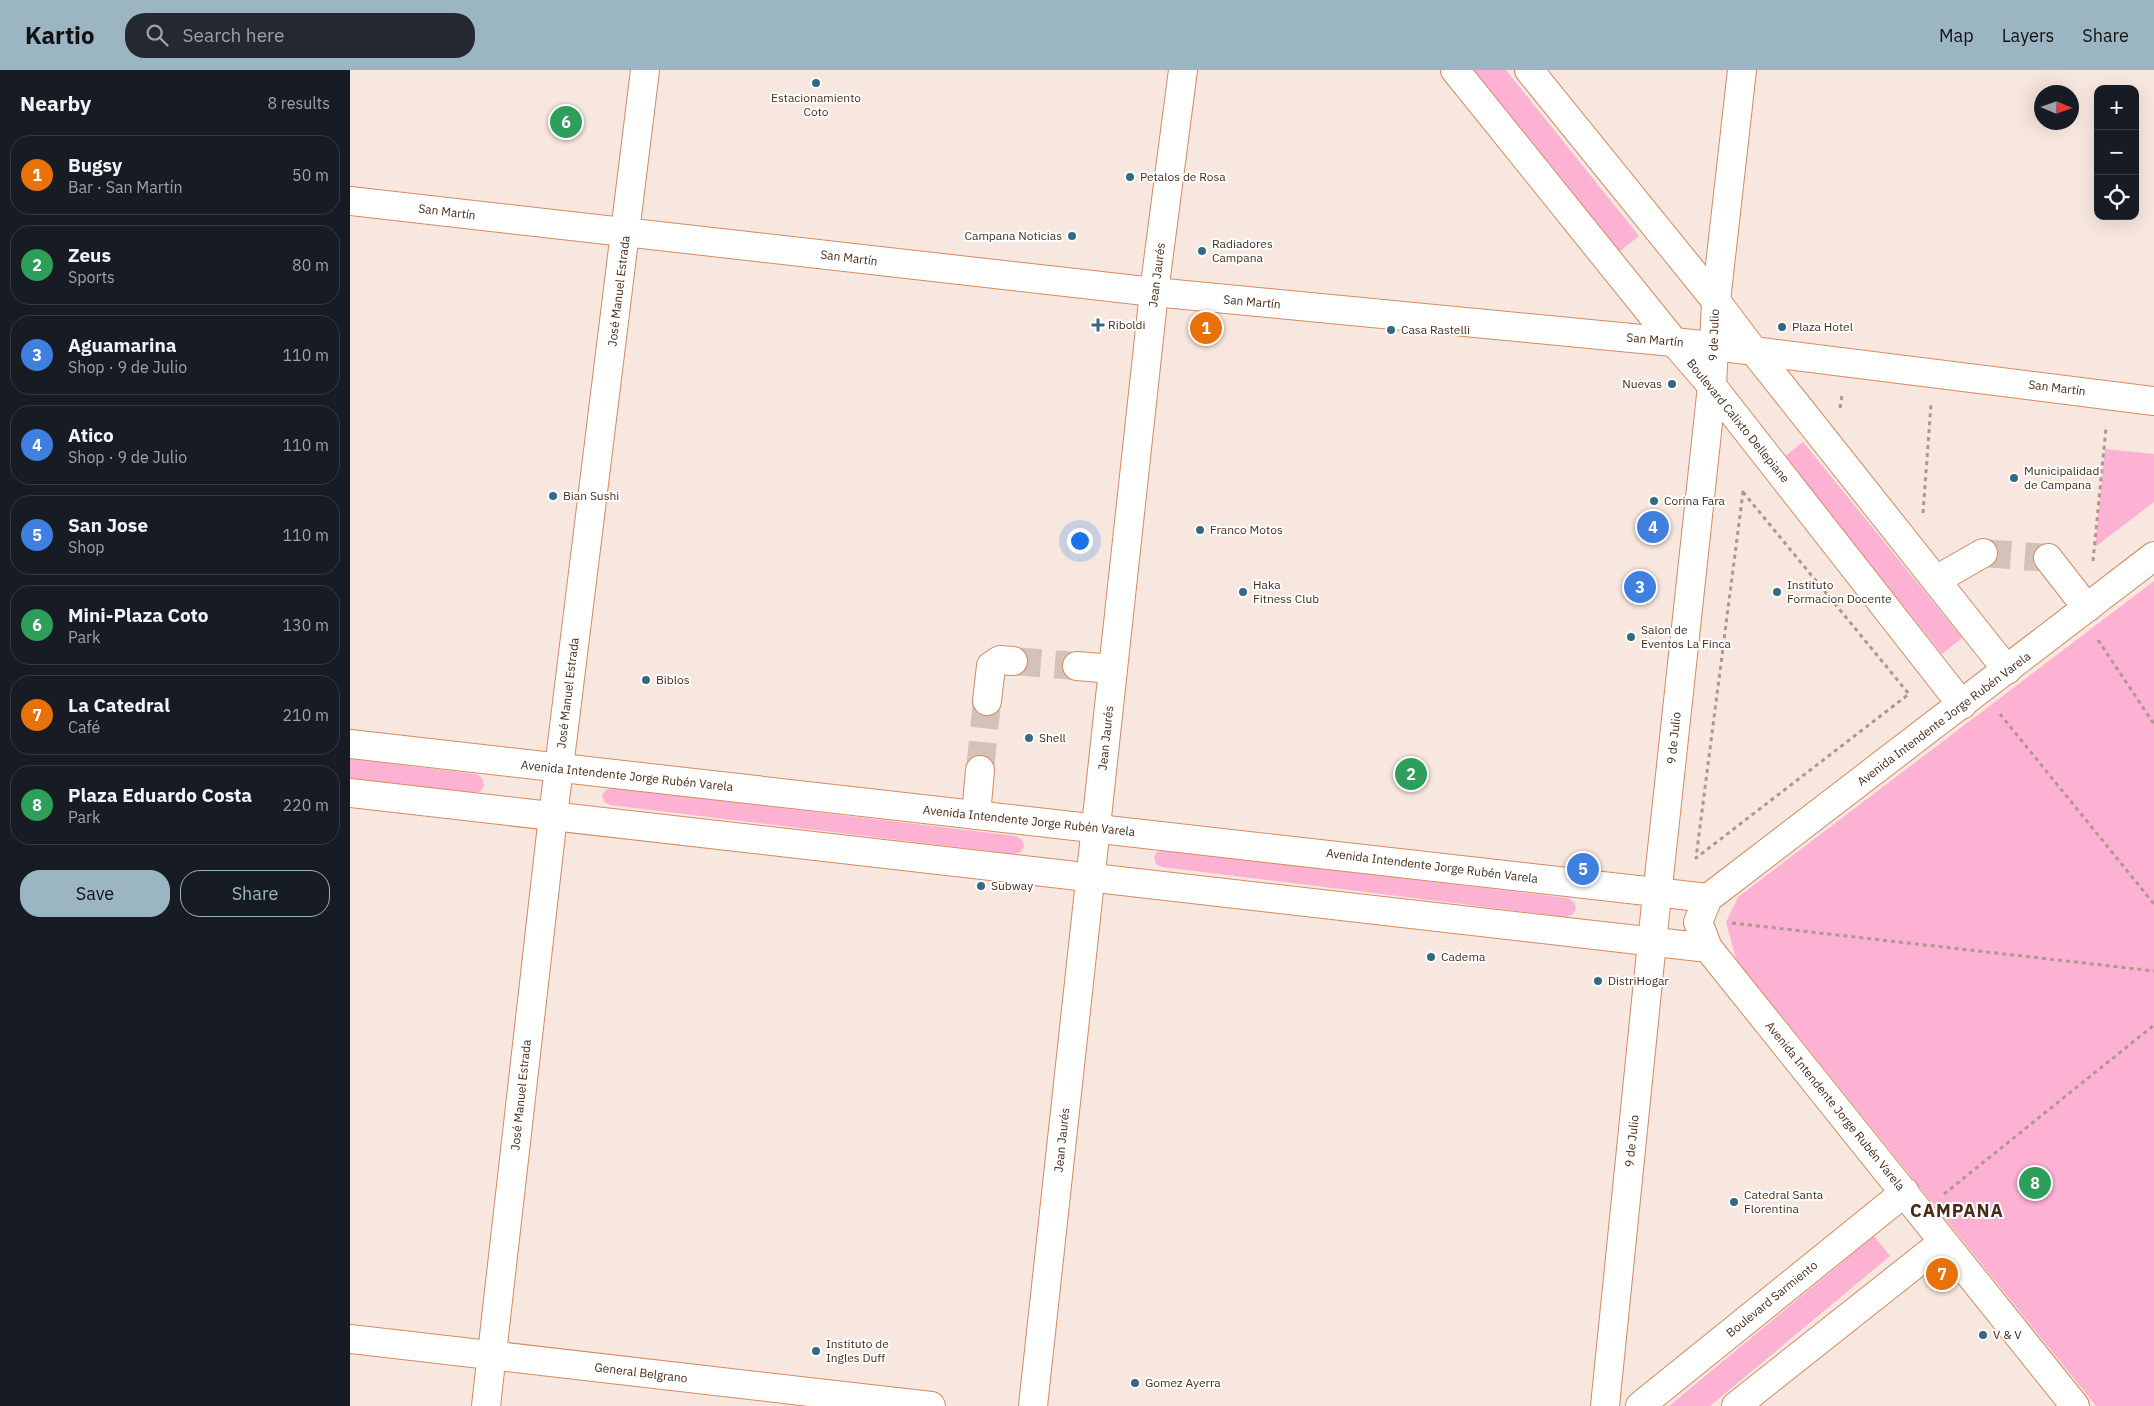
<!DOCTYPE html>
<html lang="en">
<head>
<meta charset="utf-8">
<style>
	:root { --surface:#171b24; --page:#242831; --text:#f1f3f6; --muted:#9ea1a6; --line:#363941; --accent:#9bb5c3 }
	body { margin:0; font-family:"IBM Plex Sans",sans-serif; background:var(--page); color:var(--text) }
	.controls { position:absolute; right:15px; top:15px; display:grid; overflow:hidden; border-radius:10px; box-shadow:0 5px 20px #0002 }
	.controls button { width:45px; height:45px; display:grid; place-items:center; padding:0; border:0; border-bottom:1px solid var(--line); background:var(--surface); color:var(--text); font:25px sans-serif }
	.compass { position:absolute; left:1684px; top:15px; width:45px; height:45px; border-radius:50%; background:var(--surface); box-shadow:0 5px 20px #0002; rotate:92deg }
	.you { position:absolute; left:729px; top:470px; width:18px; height:18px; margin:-12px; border:4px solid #fff; border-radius:50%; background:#1a73e8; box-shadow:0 0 0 8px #1a73e833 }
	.badge { display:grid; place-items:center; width:32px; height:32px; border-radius:50%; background:var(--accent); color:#fff; font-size:16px; font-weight:700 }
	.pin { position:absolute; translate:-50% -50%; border:2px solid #fff; box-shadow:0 1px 5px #0006 }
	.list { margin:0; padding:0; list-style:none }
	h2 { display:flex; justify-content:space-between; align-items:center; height:65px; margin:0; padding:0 20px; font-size:21px }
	h2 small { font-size:16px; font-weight:400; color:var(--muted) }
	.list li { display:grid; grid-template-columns:32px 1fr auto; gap:15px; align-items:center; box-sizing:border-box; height:80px; margin:0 10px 10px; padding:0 10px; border:1px solid var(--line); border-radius:20px }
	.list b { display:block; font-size:19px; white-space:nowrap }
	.list p { margin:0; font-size:16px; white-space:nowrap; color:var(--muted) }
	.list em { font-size:16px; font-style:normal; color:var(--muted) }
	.actions { display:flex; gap:10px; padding:15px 20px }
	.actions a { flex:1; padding:11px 0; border:1px solid var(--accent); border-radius:20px; text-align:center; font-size:18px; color:var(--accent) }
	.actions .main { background:var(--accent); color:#111 }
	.icon { flex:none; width:28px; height:28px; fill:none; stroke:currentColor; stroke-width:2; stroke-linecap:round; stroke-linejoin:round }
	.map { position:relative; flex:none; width:1804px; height:1336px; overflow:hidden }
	header { display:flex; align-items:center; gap:30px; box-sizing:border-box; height:70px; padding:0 25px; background:var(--accent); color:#111 }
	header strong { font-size:24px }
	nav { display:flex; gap:28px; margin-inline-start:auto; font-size:18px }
	.search { width:350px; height:45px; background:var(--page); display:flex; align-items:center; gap:12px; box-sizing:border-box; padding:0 18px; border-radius:20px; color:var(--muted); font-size:19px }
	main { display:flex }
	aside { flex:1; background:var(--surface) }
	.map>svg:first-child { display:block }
	.green { fill:#fdb2d3 }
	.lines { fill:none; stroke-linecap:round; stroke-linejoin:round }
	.minor-tunnel { stroke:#d4c1b7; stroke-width:28; stroke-dasharray:28 14; stroke-linecap:butt }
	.minor-casing { stroke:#d38b60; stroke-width:30 }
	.major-casing { stroke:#d38b60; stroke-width:30 }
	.path { stroke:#ae988b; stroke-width:3; stroke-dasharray:4 4; stroke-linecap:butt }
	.minor { stroke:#fff; stroke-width:28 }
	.major { stroke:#fff; stroke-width:28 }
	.poi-dot { fill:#326a84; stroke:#fff; stroke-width:2 }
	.labels { text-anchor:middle; stroke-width:4; stroke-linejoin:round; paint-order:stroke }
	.poi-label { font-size:12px; fill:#482b19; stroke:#fff; text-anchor:start }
	.street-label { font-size:12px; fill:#482b19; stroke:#fff }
	.district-label { font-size:18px; font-weight:bold; letter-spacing:1px; fill:#482b19; stroke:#fff }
</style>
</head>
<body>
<header>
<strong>Kartio</strong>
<div class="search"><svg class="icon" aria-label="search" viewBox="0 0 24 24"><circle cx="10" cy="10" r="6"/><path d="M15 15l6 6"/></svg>Search here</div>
<nav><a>Map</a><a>Layers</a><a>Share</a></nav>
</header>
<main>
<aside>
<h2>Nearby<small>8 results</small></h2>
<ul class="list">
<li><span class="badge" style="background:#e8710a">1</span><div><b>Bugsy</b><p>Bar · San Martín</p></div><em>50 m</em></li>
<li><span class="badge" style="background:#2e9e5b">2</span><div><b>Zeus</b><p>Sports</p></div><em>80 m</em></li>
<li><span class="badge" style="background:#3f7fe0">3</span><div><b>Aguamarina</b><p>Shop · 9 de Julio</p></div><em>110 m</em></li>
<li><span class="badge" style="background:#3f7fe0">4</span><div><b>Atico</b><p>Shop · 9 de Julio</p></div><em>110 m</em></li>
<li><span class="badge" style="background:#3f7fe0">5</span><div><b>San Jose</b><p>Shop</p></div><em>110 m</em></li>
<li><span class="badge" style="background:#2e9e5b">6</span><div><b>Mini-Plaza Coto</b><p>Park</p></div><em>130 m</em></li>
<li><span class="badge" style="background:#e8710a">7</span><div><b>La Catedral</b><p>Café</p></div><em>210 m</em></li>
<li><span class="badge" style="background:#2e9e5b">8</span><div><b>Plaza Eduardo Costa</b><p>Park</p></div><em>220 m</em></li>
</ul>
<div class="actions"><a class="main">Save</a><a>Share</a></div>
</aside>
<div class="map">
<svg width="1804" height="1336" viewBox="0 0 1804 1336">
	<rect width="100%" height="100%" fill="#f7e7de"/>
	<g class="green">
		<polygon points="1122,0 1156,0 1289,166 1269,182"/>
		<polygon points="1453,372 1612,568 1592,584 1434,387"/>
		<polygon points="1755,379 1804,384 1804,432 1745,477"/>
		<polygon points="1804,511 1804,1336 1746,1336 1386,889 1376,852 1388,827"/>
		<polygon points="0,689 126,704 132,708 134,715 131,721 124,723 0,708"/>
		<polygon points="262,718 666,766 672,770 674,776 671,782 664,784 260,735 254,732 252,725 256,720"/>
		<polygon points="814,780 1218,828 1224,832 1226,839 1223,844 1216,847 812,797 806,794 804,787 807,782"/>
		<polygon points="1524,1166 1540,1186 1360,1336 1319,1336"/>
	</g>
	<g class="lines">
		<g class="minor-tunnel">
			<polyline points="1633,483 1698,488"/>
			<polyline points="663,591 727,596"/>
			<polyline points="630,700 637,631"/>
		</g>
		<defs>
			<g id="minor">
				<polyline points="0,131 804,222 1364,276 1366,231 1392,0"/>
				<polyline points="1698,488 1737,538"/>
				<polyline points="1586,510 1633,483"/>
				<polyline points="727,596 763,599"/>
				<polyline points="637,631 641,596 650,590 663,591"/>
				<polyline points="626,745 630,700"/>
				<polyline points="0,1269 581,1336"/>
				<polyline points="136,1336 203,746 295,0"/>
				<polyline points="683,1336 804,222 833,0"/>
			</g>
			<g id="major">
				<polyline points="1105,0 1324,272 1362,316 1612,635"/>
				<polyline points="1179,0 1366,231 1403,280 1657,600"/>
				<polyline points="0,674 1358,828"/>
				<polyline points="0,723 1358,878"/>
				<polyline points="1255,1336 1302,872 1362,316 1364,276 1804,331"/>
				<polyline points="1290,1336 1555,1122"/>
				<polyline points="1386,1336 1593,1172"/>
				<polyline points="1725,1336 1358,878 1348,852 1358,828 1804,486"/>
			</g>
		</defs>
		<use href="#minor" class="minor-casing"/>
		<use href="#major" class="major-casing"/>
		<g class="path">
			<polyline points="1490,338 1492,325"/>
			<polygon points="1393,422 1559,624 1346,788"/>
			<polyline points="1573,443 1581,334"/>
			<polyline points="1743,491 1756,358"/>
			<polyline points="1748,570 1804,654"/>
			<polyline points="1650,644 1804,834"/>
			<polyline points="1382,853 1804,901"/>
			<polyline points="1594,1124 1804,955"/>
		</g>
		<use href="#minor" class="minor"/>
		<use href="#major" class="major"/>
	</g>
	<g class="poi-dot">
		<circle cx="466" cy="13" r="5"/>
		<circle cx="780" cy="107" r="5"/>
		<circle cx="722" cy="166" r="5"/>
		<circle cx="852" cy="181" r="5"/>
		<path d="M745.5 247.5h5v5h5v5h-5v5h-5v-5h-5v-5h5z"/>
		<circle cx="1432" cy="257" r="5"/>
		<circle cx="1041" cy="260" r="5"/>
		<circle cx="1322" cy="314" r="5"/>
		<circle cx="1664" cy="408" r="5"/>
		<circle cx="203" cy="426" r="5"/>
		<circle cx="1304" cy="431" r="5"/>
		<circle cx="850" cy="460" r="5"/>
		<circle cx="893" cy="522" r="5"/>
		<circle cx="1427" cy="522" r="5"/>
		<circle cx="1281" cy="567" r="5"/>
		<circle cx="296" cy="610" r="5"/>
		<circle cx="679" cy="668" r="5"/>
		<circle cx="631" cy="816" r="5"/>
		<circle cx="1081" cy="887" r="5"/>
		<circle cx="1248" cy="911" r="5"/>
		<circle cx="1384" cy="1132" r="5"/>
		<circle cx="1633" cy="1265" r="5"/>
		<circle cx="466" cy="1281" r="5"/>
		<circle cx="785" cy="1313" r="5"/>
	</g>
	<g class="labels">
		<g class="poi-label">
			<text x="466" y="32" text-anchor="middle">Estacionamiento<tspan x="466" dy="14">Coto</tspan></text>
			<text x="790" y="111">Petalos de Rosa</text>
			<text x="712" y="170" text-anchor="end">Campana Noticias</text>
			<text x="862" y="178">Radiadores<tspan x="862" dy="14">Campana</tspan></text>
			<text x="758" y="259">Riboldi</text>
			<text x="1442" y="261">Plaza Hotel</text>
			<text x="1051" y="264">Casa Rastelli</text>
			<text x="1312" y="318" text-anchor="end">Nuevas</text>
			<text x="1674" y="405">Municipalidad<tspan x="1674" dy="14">de Campana</tspan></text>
			<text x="213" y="430">Bian Sushi</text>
			<text x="1314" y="435">Corina Fara</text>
			<text x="860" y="464">Franco Motos</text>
			<text x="903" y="519">Haka<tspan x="903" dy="14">Fitness Club</tspan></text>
			<text x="1437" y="519">Instituto<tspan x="1437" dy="14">Formacion Docente</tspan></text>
			<text x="1291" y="564">Salon de<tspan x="1291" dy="14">Eventos La Finca</tspan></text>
			<text x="306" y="614">Biblos</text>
			<text x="689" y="672">Shell</text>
			<text x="641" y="820">Subway</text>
			<text x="1091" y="891">Cadema</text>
			<text x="1258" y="915">DistriHogar</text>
			<text x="1394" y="1129">Catedral Santa<tspan x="1394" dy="14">Florentina</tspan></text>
			<text x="1643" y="1269">V &amp; V</text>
			<text x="476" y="1278">Instituto de<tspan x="476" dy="14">Ingles Duff</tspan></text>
			<text x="795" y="1317">Gomez Ayerra</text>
		</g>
		<g class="street-label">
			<text transform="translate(97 142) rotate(7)" y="4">San Martín</text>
			<text transform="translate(499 188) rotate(7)" y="4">San Martín</text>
			<text transform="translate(807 205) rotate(-83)" y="4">Jean Jaurés</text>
			<text transform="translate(269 221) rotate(-83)" y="4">José Manuel Estrada</text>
			<text transform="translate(902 232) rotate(5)" y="4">San Martín</text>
			<text transform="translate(1364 265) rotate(-88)" y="4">9 de Julio</text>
			<text transform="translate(1305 270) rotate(5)" y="4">San Martín</text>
			<text transform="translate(1707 318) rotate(7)" y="4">San Martín</text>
			<text transform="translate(1388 351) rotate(51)" y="4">Boulevard Calixto Dellepiane</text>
			<text transform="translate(218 623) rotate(-83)" y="4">José Manuel Estrada</text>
			<text transform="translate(1594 649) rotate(-37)" y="4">Avenida Intendente Jorge Rubén Varela</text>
			<text transform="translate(756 668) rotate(-84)" y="4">Jean Jaurés</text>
			<text transform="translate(1324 668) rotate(-84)" y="4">9 de Julio</text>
			<text transform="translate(277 706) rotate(6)" y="4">Avenida Intendente Jorge Rubén Varela</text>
			<text transform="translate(679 751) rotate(6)" y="4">Avenida Intendente Jorge Rubén Varela</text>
			<text transform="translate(1082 796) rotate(7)" y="4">Avenida Intendente Jorge Rubén Varela</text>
			<text transform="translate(171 1025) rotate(-84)" y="4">José Manuel Estrada</text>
			<text transform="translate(1485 1036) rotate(51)" y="4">Avenida Intendente Jorge Rubén Varela</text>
			<text transform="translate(712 1070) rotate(-84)" y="4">Jean Jaurés</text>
			<text transform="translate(1282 1071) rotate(-84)" y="4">9 de Julio</text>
			<text transform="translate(1422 1229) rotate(-39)" y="4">Boulevard Sarmiento</text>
			<text transform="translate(291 1303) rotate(7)" y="4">General Belgrano</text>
		</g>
		<g class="district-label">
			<text x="1607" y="1147">CAMPANA</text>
		</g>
	</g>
</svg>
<div class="controls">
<button>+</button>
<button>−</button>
<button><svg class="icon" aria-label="locate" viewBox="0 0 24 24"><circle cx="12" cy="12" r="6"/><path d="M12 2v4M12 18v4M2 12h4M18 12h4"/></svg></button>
</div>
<svg class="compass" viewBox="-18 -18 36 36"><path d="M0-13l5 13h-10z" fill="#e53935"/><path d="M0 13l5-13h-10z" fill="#9ea1a6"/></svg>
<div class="you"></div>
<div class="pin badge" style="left:856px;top:258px;background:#e8710a">1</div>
<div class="pin badge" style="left:1061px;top:704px;background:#2e9e5b">2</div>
<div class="pin badge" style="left:1290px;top:517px;background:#3f7fe0">3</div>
<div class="pin badge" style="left:1303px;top:457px;background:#3f7fe0">4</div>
<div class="pin badge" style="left:1233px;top:799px;background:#3f7fe0">5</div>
<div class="pin badge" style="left:216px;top:52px;background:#2e9e5b">6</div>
<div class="pin badge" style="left:1592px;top:1204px;background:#e8710a">7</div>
<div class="pin badge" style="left:1685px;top:1113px;background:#2e9e5b">8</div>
</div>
</main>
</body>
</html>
